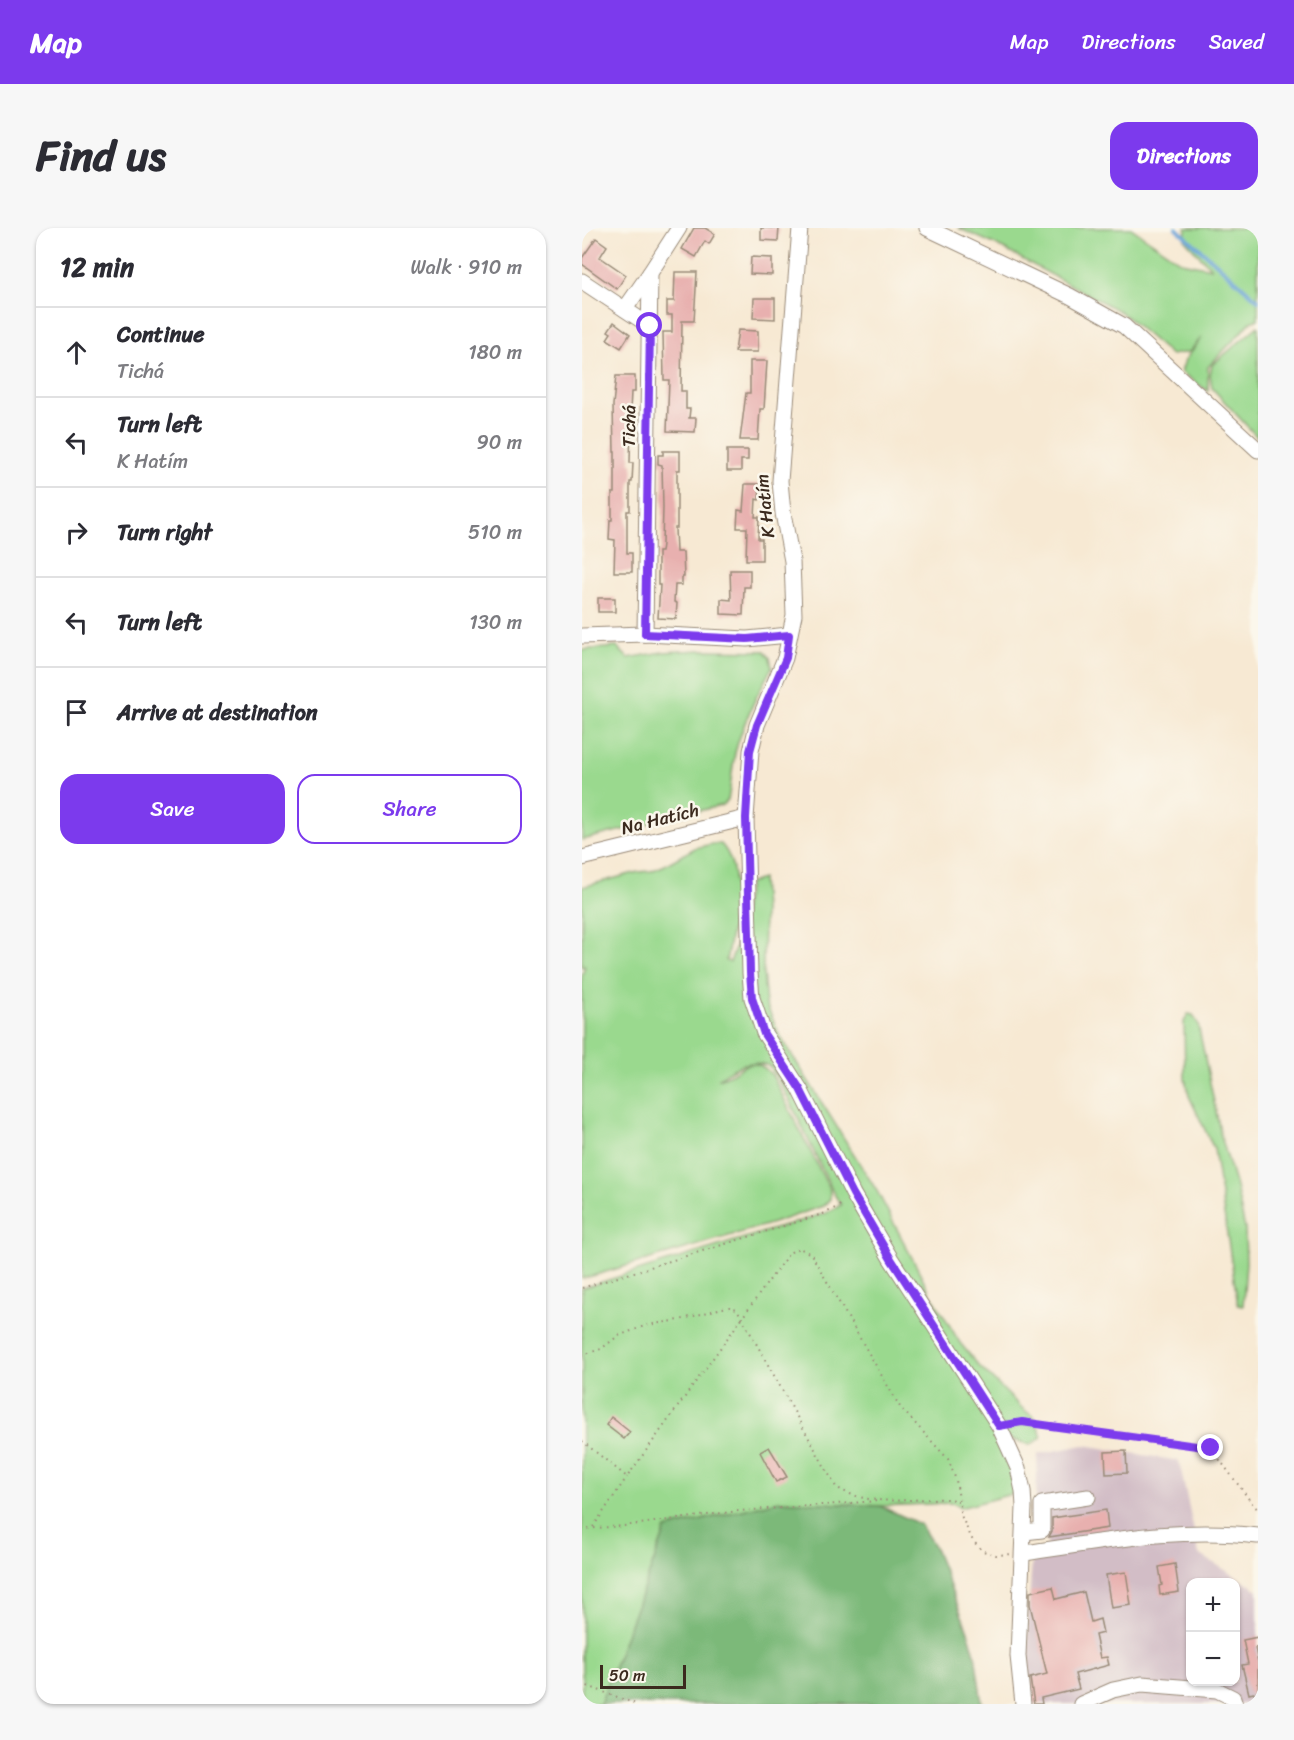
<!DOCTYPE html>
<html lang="en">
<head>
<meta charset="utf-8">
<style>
	:root { --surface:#fff; --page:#f7f7f7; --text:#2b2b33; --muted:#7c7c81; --line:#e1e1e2; --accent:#7c3aed }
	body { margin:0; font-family:Sriracha,sans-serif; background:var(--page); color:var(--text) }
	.controls { position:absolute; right:18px; bottom:18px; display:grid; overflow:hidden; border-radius:12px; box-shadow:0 2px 4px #0004 }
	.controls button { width:54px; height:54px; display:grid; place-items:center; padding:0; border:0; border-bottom:2px solid var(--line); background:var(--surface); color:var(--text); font:30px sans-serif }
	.scale { position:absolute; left:18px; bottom:15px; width:86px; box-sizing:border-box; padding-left:6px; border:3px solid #3b2a1e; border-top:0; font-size:16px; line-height:21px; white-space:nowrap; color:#3b2a1e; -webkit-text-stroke:4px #fbf7ec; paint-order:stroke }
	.stop { position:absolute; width:18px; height:18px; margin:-14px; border:4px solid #7c3aed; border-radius:50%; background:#fff }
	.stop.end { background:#7c3aed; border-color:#fff; box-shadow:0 2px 6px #0008 }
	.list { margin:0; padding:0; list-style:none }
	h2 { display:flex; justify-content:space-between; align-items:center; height:78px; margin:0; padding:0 24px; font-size:26px }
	h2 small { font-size:20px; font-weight:400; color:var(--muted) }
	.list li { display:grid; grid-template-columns:39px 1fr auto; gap:18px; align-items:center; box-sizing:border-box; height:90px; padding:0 24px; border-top:2px solid var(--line) }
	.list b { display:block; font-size:22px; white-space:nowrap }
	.list p { margin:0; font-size:20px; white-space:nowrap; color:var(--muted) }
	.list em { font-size:20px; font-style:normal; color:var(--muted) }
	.actions { display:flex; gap:12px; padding:18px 24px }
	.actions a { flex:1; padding:14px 0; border:2px solid var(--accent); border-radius:18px; text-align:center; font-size:21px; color:var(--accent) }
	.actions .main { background:var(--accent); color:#fff }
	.icon { flex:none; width:33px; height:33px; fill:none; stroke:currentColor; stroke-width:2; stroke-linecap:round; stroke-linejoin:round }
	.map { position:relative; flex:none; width:676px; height:1476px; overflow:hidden; border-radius:18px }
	header { display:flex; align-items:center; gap:36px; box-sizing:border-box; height:84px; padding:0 30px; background:var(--accent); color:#fff }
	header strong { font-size:28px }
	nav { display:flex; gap:33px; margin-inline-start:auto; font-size:21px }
	.intro { display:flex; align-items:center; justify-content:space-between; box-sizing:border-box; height:144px; padding:0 36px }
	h1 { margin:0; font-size:42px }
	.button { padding:15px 27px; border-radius:18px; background:var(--accent); color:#fff; font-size:21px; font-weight:700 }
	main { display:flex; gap:36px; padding:0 36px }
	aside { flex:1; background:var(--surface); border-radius:18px; box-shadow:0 2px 4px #0004 }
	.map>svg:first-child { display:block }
	.industrial { fill:#d2bdc6; fill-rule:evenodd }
	.green { fill:#9ad98e; stroke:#6a8256; stroke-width:1.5 }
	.forest { fill:#7bb979; stroke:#5b724c; stroke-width:1.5 }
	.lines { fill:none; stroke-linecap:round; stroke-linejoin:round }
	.stream { stroke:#68a2d8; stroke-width:4 }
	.building { fill:#e8b0af }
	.minor-casing { stroke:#998a78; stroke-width:17 }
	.path { stroke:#998a78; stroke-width:2; stroke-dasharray:1.5 4.5; stroke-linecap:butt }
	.minor { stroke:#fff; stroke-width:15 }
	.route { stroke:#7c3aed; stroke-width:8 }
	.labels { text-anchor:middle; stroke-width:5; stroke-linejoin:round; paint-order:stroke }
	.street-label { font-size:18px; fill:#3b2a1e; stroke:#fbf7ec }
</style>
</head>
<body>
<header>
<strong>Map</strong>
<nav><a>Map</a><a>Directions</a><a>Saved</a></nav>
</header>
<div class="intro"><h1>Find us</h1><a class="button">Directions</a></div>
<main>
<aside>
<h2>12 min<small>Walk · 910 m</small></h2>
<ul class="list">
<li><svg class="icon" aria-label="ahead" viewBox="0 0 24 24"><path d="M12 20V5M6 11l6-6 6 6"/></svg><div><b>Continue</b><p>Tichá</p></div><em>180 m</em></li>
<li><svg class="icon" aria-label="left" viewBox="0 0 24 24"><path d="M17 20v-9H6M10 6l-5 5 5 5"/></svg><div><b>Turn left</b><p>K Hatím</p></div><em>90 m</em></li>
<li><svg class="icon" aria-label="right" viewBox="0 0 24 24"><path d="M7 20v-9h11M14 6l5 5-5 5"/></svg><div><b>Turn right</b></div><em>510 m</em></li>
<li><svg class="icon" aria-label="left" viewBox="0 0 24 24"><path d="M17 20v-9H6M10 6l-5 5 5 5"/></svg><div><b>Turn left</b></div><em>130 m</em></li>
<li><svg class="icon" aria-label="arrive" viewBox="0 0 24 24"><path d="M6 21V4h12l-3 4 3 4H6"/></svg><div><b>Arrive at destination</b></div></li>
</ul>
<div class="actions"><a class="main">Save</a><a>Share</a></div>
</aside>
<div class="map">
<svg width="676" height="1476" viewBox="0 0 676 1476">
	<rect width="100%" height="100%" fill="#fbf7ec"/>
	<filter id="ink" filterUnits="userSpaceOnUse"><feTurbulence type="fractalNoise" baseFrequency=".0167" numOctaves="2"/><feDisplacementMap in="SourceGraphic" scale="12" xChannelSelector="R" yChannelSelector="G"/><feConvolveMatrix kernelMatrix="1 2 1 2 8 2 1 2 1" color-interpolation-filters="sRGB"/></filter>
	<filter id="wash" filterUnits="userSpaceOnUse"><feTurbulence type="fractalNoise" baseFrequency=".008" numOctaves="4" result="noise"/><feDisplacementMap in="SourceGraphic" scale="24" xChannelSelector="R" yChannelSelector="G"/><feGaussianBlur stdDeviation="1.35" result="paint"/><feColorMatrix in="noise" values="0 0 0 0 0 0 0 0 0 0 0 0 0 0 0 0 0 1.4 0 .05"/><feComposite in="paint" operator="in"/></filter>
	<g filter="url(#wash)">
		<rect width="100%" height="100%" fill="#f7e9d3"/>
		<path class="industrial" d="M502 1217 597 1233 617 1326 676 1362V1476H448L444 1444 446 1387 450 1334 464 1331 467 1326 464 1312 452 1313 456 1226ZM608 1354H654V1454H608Z"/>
		<g class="green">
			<polygon points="376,0 549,0 599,34 629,40 603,12 604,0 676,0 676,91 669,94 626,139 626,163 599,144 603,132 620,109 607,124 589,127 539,84 412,16"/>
			<polygon points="676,98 676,210 630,160 628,146 630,137"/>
			<path d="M35 419 46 430 81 424 121 422 183 423 188 430 190 439C175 467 161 494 153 525 150 541 149 557 146 572L141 577 0 612V422Z"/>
			<path d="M130 616H139C163 641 150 701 144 733L148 734 153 721 167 655 180 651 182 682 181 744 184 776 198 808 295 963 350 1068 378 1115 397 1138 442 1182 452 1189 460 1209 448 1217 424 1209 441 1263 378 1280 371 1275 298 1278 197 1273 85 1301 18 1476H0V1060L244 985 259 977 252 966 206 869 188 838C165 830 155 838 136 851 160 847 165 821 190 847L248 962V971L241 978 191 995 0 1051V748L3 738 0 739V659L56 644 69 643 81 638 113 620Z"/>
			<polygon points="606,786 611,787 616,796 639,908 654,959 663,1001 664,1034 661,1078 656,1077 632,921 607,868 603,851 602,794"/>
		</g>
		<polygon class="forest" points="197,1273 298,1278 338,1296 352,1318 386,1403 393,1426 400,1476 18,1476 84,1301"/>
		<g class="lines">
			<polyline class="stream" points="594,0 676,72"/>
		</g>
		<g id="blocks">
			<g class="building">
				<polygon points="112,0 123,0 133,6 127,16 123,13 114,29 100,21"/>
				<polygon points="179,0 197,0 196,13 179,12"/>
				<polygon points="14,10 25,18 18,29 44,47 35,61 0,36 0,30"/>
				<polygon points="169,29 190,30 190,47 168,46"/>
				<polygon points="93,44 115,44 112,93 100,93 99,163 104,163 104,181 108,181 107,190 114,190 113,204 85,203 87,152 82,152 81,104 90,104 90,87 85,87 85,73 92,73"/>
				<polygon points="172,70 193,70 193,91 171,90"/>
				<polygon points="32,94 48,106 39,120 25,111 29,105 26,103"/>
				<polygon points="156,102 176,103 176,124 153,124"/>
				<polygon points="168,133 185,133 182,181 178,181 176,212 158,212 164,165 168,165"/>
				<polygon points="34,148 53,148 53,164 49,164 48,183 52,183 52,195 49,195 48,235 51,235 50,254 48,254 48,283 45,283 45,325 50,325 50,344 32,344 33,312 27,311 28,292 30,292 30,265 33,265 33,224 32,224 31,177"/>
				<polygon points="145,222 166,222 166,232 159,232 159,243 145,243"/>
				<polygon points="81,223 98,223 98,242 95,242 95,300 93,300 94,324 101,324 102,349 100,349 100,357 93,357 92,374 95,375 94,391 76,390 78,357 76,357 76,324 79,324 80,316 81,280 80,237 76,236 76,227 81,227"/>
				<polygon points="163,256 178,256 177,272 174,271 173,289 177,289 176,311 180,311 180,332 164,332 165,300 155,300 156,282 161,283"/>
				<polygon points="148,342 168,342 168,359 162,359 161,387 139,386 139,371 149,372"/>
				<rect x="16" y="370" width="17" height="14"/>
				<polygon points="29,1189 48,1204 42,1211 24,1197"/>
				<polygon points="187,1219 205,1249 194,1254 178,1224"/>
				<polygon points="544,1223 545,1245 524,1246 523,1224"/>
				<polygon points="524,1282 526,1300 467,1309 470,1303 470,1290"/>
				<polygon points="593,1336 597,1364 578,1367 577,1358 580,1357 577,1339"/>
				<polygon points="544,1344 549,1377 529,1380 524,1347"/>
				<polygon points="471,1359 474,1371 502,1364 509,1394 518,1391 521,1405 513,1407 518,1430 525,1429 527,1437 493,1446 497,1461 459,1470 460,1476 452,1476 448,1450 465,1446 448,1377 448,1364"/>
				<polygon points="676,1409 676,1419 673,1420 676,1434 676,1464 667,1466 660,1437 666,1436 661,1412"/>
			</g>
		</g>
	</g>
	<g filter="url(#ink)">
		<use href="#blocks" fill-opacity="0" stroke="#998a78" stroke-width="1.5"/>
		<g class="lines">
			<defs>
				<g id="minor">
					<polyline points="218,0 198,253 201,285 210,333 212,387 203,430 175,497 169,523 164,590 168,745 170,770 182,805 218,861 271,966 309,1031 417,1198 436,1240 441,1263 442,1279 436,1428 441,1476"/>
					<polyline points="345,0 488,68 542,98 676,222"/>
					<polyline points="0,53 68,98"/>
					<polyline points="43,81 68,45"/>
					<polyline points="63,406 68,45 97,0"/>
					<polyline points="0,408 63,406 165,411 207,407"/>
					<polyline points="0,630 164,590"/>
					<polyline points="442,1304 460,1302 460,1276 506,1269"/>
					<path d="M442 1325C520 1314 597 1298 676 1308"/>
					<polyline points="499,1476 531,1462 560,1456 635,1462 651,1470 653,1476"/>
				</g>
			</defs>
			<use href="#minor" class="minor-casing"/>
			<g class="path">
				<polyline points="0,1060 244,985 262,975"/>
				<path d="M0 1127 19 1121 36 1108 65 1097 98 1092 140 1080 147 1079 155 1081 254 1259C281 1276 313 1273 343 1271 354 1271 365 1270 376 1273"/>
				<polyline points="429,1196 439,1194 629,1220 672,1278 676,1281"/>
				<polyline points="0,1213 45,1249 207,1025 217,1020 229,1026 318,1179 366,1231 374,1252 380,1290 391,1313 401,1323 414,1327 429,1326"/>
				<polyline points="11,1299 45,1249"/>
				<polyline points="0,1301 42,1298 156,1283 296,1273"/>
				<polyline points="0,1456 54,1476"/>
			</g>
			<use href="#minor" class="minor"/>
		</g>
	</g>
	<g class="lines" filter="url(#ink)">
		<polyline class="route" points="68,98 63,406 165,411 207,407 204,430 175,497 168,523 164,590 168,745 170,770 182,806 218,861 271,966 309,1031 417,1198 440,1194 629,1220"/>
	</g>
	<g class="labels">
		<g class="street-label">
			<text transform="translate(47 198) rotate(-89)" y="6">Tichá</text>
			<text transform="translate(183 278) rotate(-96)" y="6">K Hatím</text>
			<text transform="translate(78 591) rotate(-14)" y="6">Na Hatích</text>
		</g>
	</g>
</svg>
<div class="controls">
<button>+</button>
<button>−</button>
</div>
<div class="scale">50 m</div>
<div class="stop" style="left:68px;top:98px"></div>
<div class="stop end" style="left:629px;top:1220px"></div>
</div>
</main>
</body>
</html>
